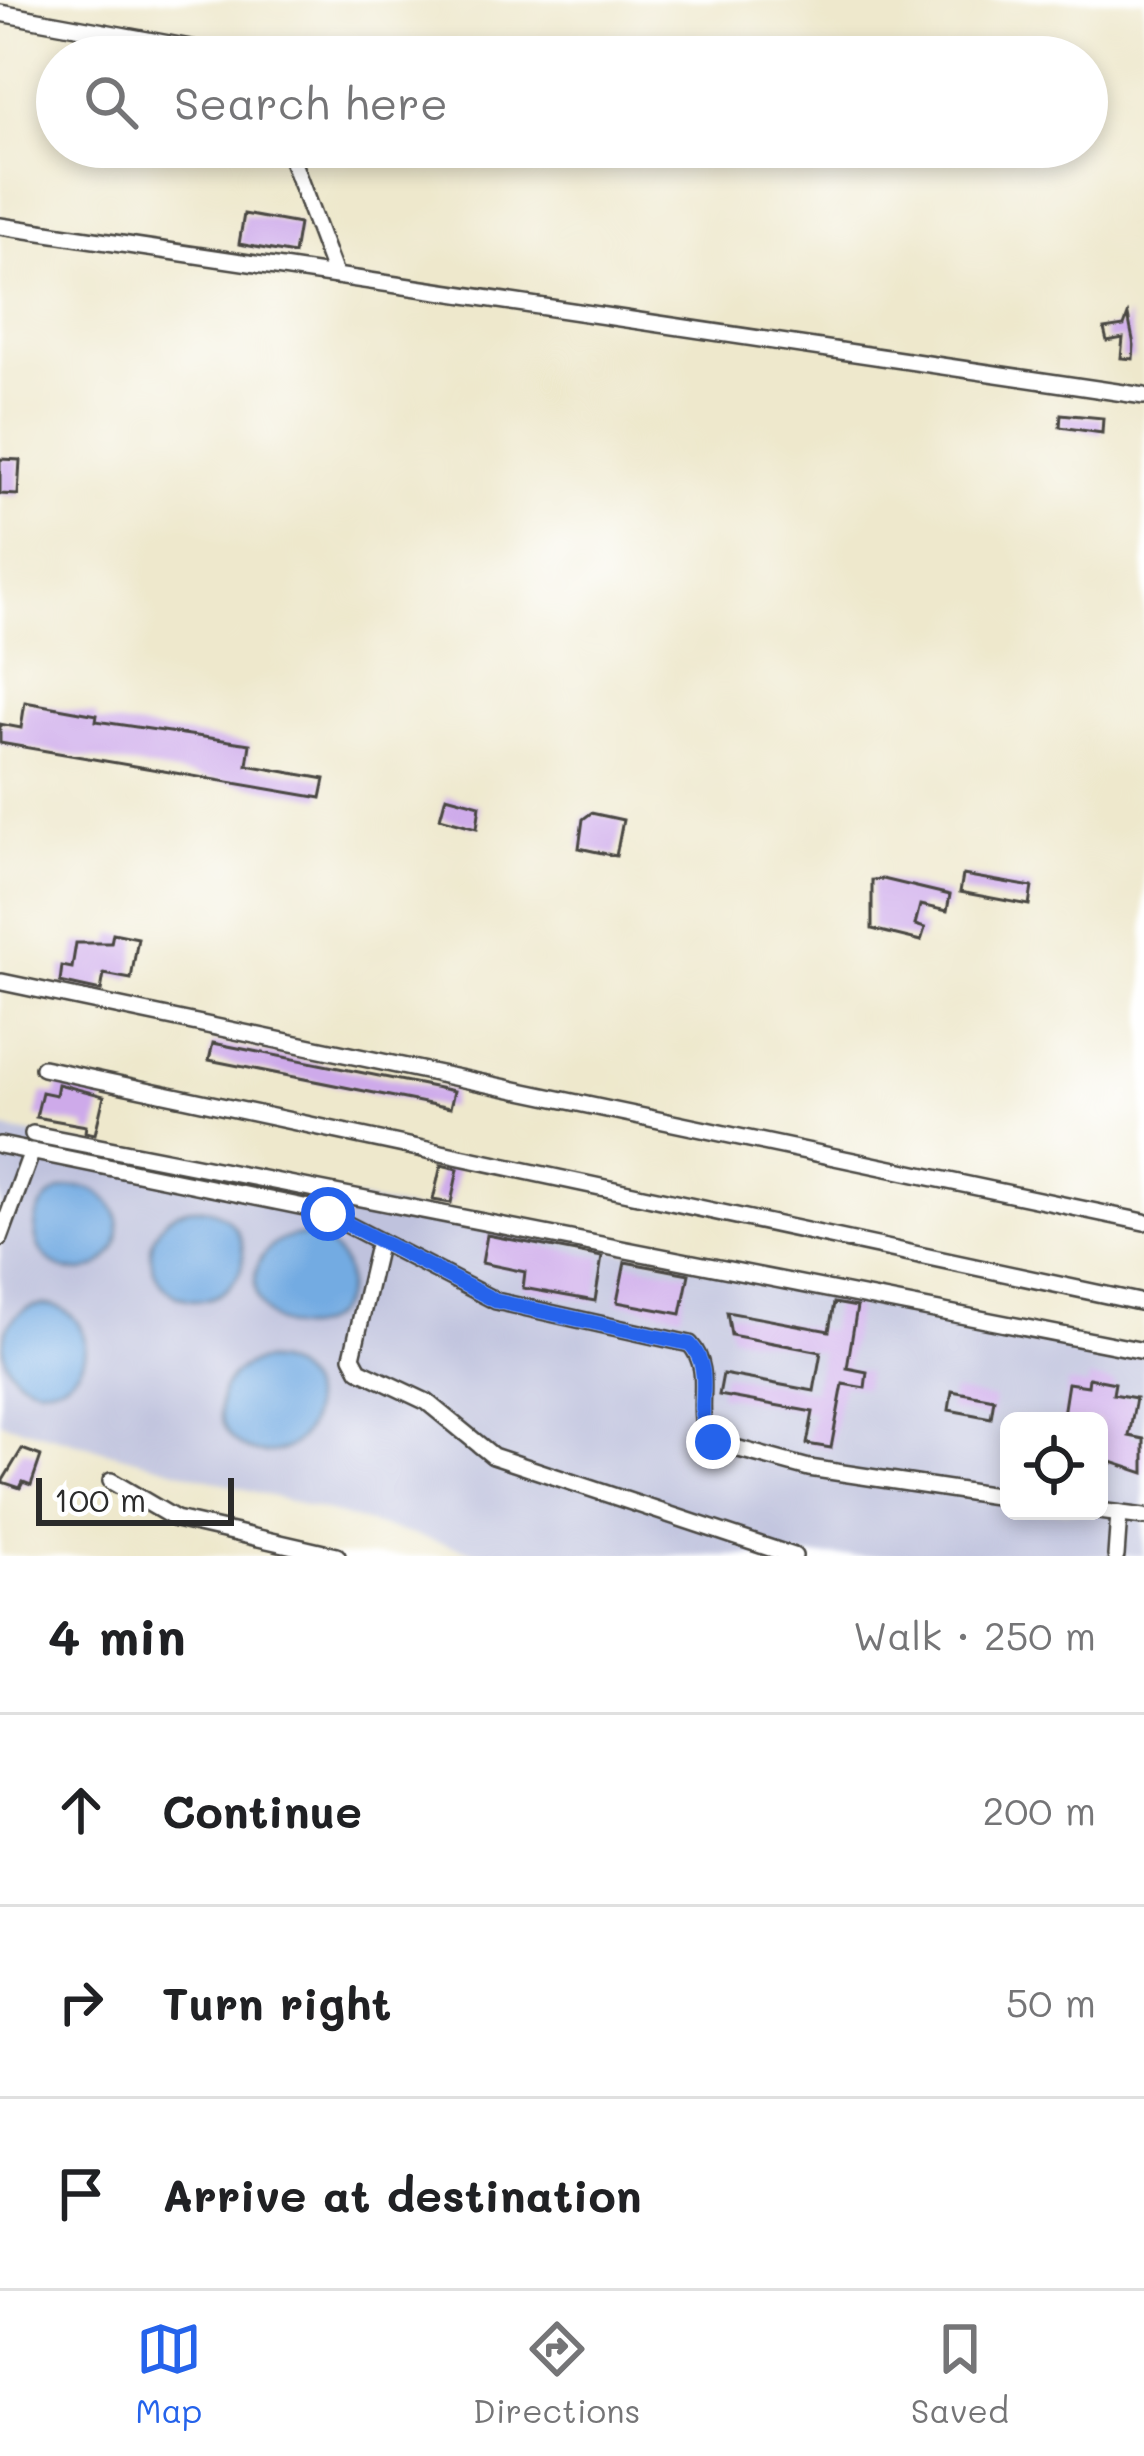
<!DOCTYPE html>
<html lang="en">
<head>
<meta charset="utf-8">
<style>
	:root { --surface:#fff; --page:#f2f2f2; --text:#202124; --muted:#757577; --line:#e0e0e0; --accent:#2563eb }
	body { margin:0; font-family:Mali,sans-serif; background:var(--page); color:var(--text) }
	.controls { position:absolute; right:36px; bottom:36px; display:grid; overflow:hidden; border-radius:18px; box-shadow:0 6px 18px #0003 }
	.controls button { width:108px; height:108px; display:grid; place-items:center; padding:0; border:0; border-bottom:3px solid var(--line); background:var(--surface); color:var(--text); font:60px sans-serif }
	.scale { position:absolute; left:36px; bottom:30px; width:198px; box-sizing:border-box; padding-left:12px; border:6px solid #2b2b2b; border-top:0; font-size:33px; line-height:42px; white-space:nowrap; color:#2b2b2b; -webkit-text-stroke:9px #fff; paint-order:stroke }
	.stop { position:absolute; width:36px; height:36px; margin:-27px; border:9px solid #2563eb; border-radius:50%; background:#fff }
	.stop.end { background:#2563eb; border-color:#fff; box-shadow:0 3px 12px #0008 }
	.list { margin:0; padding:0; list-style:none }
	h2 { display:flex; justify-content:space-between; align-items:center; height:156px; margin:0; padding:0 48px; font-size:51px }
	h2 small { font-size:39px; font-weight:400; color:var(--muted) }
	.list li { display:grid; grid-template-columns:78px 1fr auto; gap:36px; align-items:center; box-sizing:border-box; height:192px; padding:0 48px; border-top:3px solid var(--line) }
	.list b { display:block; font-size:45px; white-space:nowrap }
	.list em { font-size:39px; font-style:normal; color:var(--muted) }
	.icon { flex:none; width:66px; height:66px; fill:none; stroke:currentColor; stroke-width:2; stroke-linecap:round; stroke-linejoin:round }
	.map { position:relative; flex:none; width:1144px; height:1556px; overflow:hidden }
	.search { position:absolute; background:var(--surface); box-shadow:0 6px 18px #0003; left:36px; right:36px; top:36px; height:132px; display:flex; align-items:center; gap:30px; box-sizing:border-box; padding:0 42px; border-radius:66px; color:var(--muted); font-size:45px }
	.sheet { height:732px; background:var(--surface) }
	nav { display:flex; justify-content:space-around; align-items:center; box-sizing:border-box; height:168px; border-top:3px solid var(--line); background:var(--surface); font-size:33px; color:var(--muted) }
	nav a { display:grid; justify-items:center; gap:6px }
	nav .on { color:var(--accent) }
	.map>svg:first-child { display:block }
	.industrial { fill:#bfc2dd; fill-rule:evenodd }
	.water { fill:#73abe2; stroke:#4f6b86; stroke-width:3 }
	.building { fill:#ceaaea }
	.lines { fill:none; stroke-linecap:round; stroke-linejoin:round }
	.minor-casing { stroke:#484743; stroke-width:20 }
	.minor { stroke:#fff; stroke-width:15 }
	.route { stroke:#2563eb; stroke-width:15 }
</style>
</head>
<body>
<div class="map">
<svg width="1144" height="1556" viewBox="0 0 1144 1556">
	<rect width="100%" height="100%" fill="#fff"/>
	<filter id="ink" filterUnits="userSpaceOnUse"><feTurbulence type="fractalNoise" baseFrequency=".00833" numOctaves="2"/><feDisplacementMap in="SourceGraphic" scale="24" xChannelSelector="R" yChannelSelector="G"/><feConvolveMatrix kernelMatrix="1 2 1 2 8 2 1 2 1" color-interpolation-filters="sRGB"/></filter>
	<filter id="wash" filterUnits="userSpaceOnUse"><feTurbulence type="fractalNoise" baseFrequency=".004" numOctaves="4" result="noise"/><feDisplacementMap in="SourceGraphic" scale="48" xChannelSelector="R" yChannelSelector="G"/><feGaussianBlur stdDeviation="2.7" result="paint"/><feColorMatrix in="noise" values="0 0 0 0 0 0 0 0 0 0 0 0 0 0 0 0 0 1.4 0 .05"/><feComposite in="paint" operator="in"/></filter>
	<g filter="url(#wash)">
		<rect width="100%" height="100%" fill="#eee8cc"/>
		<path class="industrial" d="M0 1128 1144 1355V1556H490L0 1422ZM1009 1421H1099V1511H1009Z"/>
		<g class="water">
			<circle cx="77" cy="1229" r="42"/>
			<circle cx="197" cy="1254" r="46"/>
			<circle cx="301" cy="1282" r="46"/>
			<circle cx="44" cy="1346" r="41"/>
			<circle cx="266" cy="1407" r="46"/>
		</g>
		<g id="blocks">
			<g class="building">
				<polygon points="244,214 299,224 294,254 239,244"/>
				<polygon points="1128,315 1134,345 1133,359 1121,358 1123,338 1107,341 1104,329 1124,326"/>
				<polygon points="1061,414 1103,418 1102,433 1060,427"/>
				<polygon points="0,459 20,460 18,495 0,494"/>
				<polygon points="25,702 97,715 96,721 250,744 247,765 325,779 321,798 0,743 0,724 21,728"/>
				<polygon points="446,796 480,805 477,828 440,818"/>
				<polygon points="591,813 623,820 616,856 579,848 583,819"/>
				<polygon points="963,875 1032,887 1029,905 960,892"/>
				<polygon points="883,879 950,895 947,911 920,905 915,925 925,928 921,941 872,929 872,880"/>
				<polygon points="113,933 138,938 131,979 104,974 101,991 60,982 62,966 72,968 76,943 111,943"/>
				<polygon points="213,1043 454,1091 450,1108 209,1060"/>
				<polygon points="58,1084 104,1096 95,1134 85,1132 86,1126 36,1117 42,1092 56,1095"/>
				<polygon points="441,1165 458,1169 451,1203 433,1200"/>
				<polygon points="487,1235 602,1257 595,1301 523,1288 525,1272 482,1263"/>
				<polygon points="625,1262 689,1274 681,1314 617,1302"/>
				<polygon points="834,1303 857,1307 847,1368 867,1372 865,1388 843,1384 831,1448 807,1444 813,1412 719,1395 723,1374 814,1391 821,1352 731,1335 727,1312 829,1331"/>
				<polygon points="1089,1378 1115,1383 1113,1394 1136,1398 1129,1436 1144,1439 1144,1473 1099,1458 1099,1421 1062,1421 1068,1383 1088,1386"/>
				<polygon points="952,1391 994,1399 991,1418 949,1410"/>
				<polygon points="22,1449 41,1456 31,1485 23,1482 20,1488 2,1482"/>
			</g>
		</g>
	</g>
	<g filter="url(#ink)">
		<use href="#blocks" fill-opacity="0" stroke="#484743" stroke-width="3"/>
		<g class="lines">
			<defs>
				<g id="minor">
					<polyline points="0,13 240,57"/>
					<polyline points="287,147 335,274"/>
					<polyline points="0,226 1144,396"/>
					<polyline points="2,982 1144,1222"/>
					<polyline points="43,1068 1144,1303"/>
					<polyline points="33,1134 1144,1351"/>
					<path d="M0 1145 319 1210 496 1301 690 1344C717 1374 689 1416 713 1442L809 1468 1009 1498"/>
					<polyline points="0,1238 32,1151"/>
					<polyline points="379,1241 352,1357 359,1370 427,1402 493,1456 794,1556"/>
					<polyline points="111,1481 176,1519 337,1556"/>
					<polyline points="1099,1511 1144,1517"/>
					<polyline points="1116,1556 1119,1514"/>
				</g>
			</defs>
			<use href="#minor" class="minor-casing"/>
			<use href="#minor" class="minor"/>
		</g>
	</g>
	<g class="lines" filter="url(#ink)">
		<path class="route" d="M328 1214 496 1301 690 1344C718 1374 689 1415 713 1442"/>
	</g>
</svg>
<div class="controls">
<button><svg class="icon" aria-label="locate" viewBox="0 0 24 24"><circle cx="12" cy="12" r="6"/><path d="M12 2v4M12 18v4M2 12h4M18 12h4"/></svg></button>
</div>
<div class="scale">100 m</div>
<div class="stop" style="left:328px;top:1214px"></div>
<div class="stop end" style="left:713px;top:1442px"></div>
<div class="search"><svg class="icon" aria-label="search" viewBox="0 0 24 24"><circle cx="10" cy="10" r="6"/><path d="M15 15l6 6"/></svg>Search here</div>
</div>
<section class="sheet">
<h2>4 min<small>Walk · 250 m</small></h2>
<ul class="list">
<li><svg class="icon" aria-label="ahead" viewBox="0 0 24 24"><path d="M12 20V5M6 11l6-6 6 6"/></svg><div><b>Continue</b></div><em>200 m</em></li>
<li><svg class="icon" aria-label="right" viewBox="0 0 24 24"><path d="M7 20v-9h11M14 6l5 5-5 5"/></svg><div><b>Turn right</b></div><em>50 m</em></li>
<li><svg class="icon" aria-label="arrive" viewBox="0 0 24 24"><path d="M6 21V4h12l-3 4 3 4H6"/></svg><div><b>Arrive at destination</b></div></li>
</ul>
</section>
<nav>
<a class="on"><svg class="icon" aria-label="map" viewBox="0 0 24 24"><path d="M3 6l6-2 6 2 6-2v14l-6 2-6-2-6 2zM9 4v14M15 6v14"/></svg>Map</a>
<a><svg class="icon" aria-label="directions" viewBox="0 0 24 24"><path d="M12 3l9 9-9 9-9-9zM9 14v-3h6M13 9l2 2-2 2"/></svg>Directions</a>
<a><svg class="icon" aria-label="saved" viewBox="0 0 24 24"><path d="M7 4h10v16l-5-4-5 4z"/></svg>Saved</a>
</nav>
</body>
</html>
